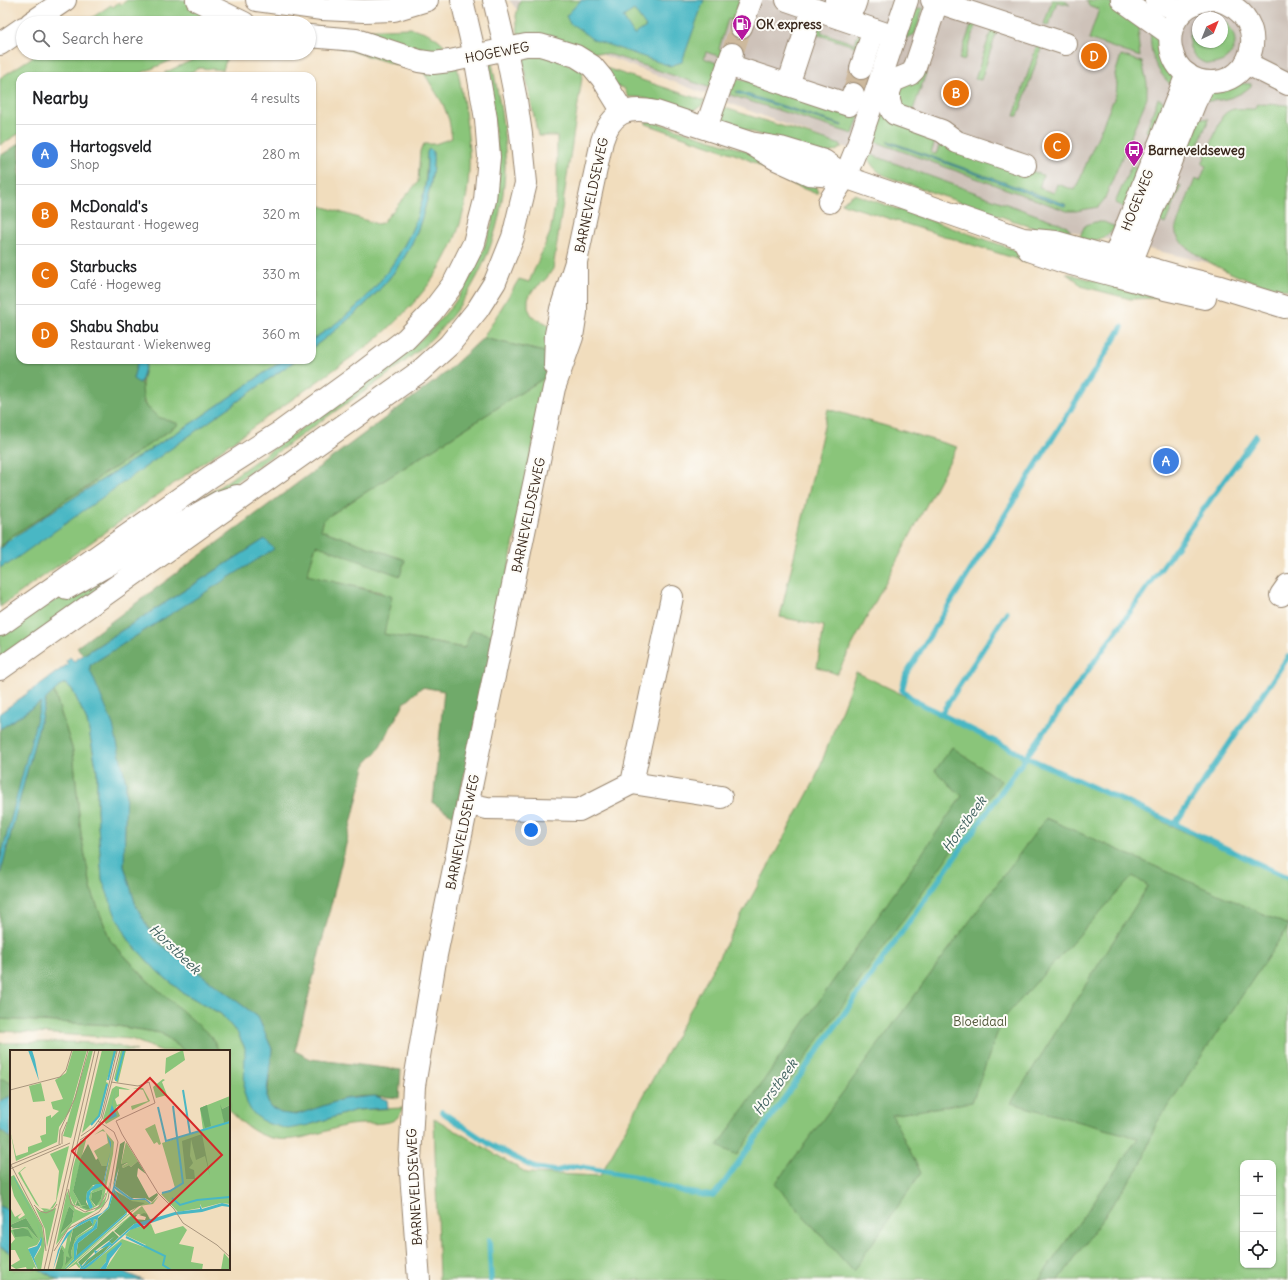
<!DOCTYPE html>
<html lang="en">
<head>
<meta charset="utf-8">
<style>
	:root { --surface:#fff; --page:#f6f6f6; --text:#202124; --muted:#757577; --line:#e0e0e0; --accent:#ea580c }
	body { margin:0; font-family:Delius,sans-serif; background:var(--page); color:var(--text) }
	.controls { position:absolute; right:12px; bottom:12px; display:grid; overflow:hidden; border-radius:8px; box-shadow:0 1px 3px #0004 }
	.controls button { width:36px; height:36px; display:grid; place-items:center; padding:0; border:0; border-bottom:1px solid var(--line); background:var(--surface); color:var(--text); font:20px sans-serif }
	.compass { position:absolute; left:1192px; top:12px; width:36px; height:36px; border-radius:50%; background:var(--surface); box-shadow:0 1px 3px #0004; rotate:43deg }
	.you { position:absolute; left:531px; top:830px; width:14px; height:14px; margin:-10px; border:3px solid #fff; border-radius:50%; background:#1a73e8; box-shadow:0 0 0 6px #1a73e833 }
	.badge { display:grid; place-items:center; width:26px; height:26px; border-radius:50%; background:var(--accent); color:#fff; font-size:13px; font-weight:700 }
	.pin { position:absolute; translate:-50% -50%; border:2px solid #fff; box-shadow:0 1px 4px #0006 }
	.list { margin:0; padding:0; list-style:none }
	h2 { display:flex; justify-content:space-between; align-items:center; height:52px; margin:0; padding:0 16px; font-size:17px }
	h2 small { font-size:13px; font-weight:400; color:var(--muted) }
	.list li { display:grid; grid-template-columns:26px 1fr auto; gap:12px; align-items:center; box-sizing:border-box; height:60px; padding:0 16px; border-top:1px solid var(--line) }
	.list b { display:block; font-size:15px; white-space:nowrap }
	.list p { margin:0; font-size:13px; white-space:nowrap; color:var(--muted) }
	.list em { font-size:13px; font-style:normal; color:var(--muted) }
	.icon { flex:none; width:22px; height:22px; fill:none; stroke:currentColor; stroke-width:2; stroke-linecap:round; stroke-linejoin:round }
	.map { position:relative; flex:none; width:1288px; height:1280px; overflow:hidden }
	.search { position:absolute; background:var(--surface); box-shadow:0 1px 3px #0004; left:16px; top:16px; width:300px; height:44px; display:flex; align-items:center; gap:10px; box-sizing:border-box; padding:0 14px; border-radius:22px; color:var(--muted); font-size:15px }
	.panel { position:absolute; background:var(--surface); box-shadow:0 1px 3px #0004; left:16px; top:72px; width:300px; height:292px; border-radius:12px }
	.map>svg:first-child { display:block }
	.industrial { fill:#cec2b9; fill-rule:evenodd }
	.green { fill:#8ac57a; stroke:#62784c; fill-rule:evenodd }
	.forest { fill:#6faa6a; stroke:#556a44 }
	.water { fill:#49b7c4; stroke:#427071; fill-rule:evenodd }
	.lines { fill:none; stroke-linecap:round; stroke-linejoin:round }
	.stream { stroke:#49b7c4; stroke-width:5.5 }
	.minor-tunnel { stroke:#cdb99d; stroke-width:22; stroke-dasharray:22 11; stroke-linecap:butt }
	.minor-casing { stroke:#96846e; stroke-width:24 }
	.major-casing { stroke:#96846e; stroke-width:24 }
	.highway-casing { stroke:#96846e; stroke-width:24 }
	.minor { stroke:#fff; stroke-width:22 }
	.major { stroke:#fff; stroke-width:22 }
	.highway { stroke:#fff; stroke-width:22 }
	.labels { text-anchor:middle; stroke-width:4; stroke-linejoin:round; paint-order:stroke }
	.poi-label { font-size:13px; font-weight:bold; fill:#3b2a1e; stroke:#fdfcf7; text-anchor:start }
	.street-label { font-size:13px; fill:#3b2a1e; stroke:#fdfcf7 }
	.park-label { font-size:13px; fill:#53583a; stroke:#fdfcf7 }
	.water-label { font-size:14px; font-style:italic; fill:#416260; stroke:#fdfcf7 }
	.inset-river { fill:none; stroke:#49b7c4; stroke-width:2 }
	.inset-road { fill:none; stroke:#a8957d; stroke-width:1 }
	.view { fill:#d62828; fill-opacity:0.15; stroke:#d62828; stroke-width:2 }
	.inset-edge { fill:none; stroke:#3b2a1e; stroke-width:2 }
</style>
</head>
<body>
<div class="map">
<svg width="1288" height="1280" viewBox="0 0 1288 1280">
	<rect width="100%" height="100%" fill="#fdfcf7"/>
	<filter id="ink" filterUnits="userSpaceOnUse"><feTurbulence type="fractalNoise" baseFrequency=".025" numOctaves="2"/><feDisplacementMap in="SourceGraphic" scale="8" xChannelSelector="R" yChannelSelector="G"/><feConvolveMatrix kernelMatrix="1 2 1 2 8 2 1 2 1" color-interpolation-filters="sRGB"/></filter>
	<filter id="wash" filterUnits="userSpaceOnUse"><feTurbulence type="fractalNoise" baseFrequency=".012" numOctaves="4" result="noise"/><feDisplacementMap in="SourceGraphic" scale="16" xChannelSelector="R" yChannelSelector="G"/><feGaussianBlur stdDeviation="0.9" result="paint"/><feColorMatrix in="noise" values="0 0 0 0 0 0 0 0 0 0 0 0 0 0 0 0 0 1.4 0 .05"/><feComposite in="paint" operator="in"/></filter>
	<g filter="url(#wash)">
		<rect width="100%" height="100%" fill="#f1ddbd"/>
		<path class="industrial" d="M509 0H1288V281L1057 228 532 28ZM1198 18H1222V42H1198Z"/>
		<g class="green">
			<polygon points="127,0 185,0 210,12 215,19 215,23 84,23 111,5 113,7 119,2 121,5"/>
			<polygon points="520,0 740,0 733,21 728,19 719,49 723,50 721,57 706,52 704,58 719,64 711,88 612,55 519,41 516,16"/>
			<polygon points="1052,0 1064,0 1070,5 1057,2 1049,25 1047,26 1044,24"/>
			<polygon points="1085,0 1107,0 1140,28 1138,38 1140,57 1089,39 1099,9 1088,5 1088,2"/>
			<polygon points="923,8 915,34 905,39 915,10"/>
			<polygon points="824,20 821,32 855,44 859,32 863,34 857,47 816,34 814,25"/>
			<path d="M1222 20C1230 25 1235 33 1235 43 1234 49 1231 55 1226 59 1202 77 1174 43 1198 21V42H1222Z"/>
			<polygon points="972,23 977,23 964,61 959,59"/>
			<path d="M309 26 350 30 410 28C428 31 442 39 452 55L447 56Z"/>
			<polygon points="992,28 997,31 981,80 975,79"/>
			<path d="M1151 29 1159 35 1174 76 1175 82 1173 87C1155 70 1149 54 1151 29Z"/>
			<path d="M328 44 457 65C462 94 468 123 469 152 472 236 434 290 373 342L0 607V568L6 563 7 564 296 360H312V348C348 322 393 284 412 243 419 229 423 214 427 200 431 184 434 168 433 151L428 150C425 164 427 179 424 193 414 237 389 276 356 307 343 320 327 330 312 340V203L377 224 382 223 418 182 420 151 424 144H435L452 138 449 120 443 104 424 73 409 67 394 64Z"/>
			<polygon points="1037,45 1042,46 1018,116 1014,116"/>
			<polygon points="540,51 583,71 553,269 546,279 532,291 528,299 528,308 532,316 551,326 549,353 483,338 519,279 529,282 550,233 557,195 557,136 538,136 521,52"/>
			<polygon points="39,53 189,53 134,76 20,76 20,133 0,145 0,78"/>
			<polygon points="208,53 228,53 223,70 199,68 183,76 174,76 175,75 164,73"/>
			<polygon points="1121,55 1142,62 1147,83 1147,98 1104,200 1098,207 1076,211 1067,211 868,139 883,94 936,139 931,153 936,154 941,141 1043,175 1039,188 1054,193 1057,184 1075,190 1116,94 1117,85 1115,75"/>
			<path d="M491 58C498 95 507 132 505 169 503 235 475 298 427 343 399 368 368 389 337 410 296 439 255 468 214 497L184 512 392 364 427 334 453 305 466 285 483 251 492 223 497 200 499 161 485 59Z"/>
			<polygon points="877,64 853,134 727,94 732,78 773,85 771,91 777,93 779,87 858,105 870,72"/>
			<path d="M606 68 705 101C693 121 664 103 647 99 641 97 635 97 628 97L624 88 612 85Z"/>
			<polygon points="924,72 926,73 912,113 900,113 899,84"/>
			<path d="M1239 83 1251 84V86C1239 97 1223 101 1207 101L1209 92Z"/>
			<polygon points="1158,98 1169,106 1151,134 1146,131"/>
			<path d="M1258 104 1288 105 1287 121 1288 122V290C1276 287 1263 285 1251 281 1231 274 1188 255 1177 236 1175 232 1175 228 1177 224L1195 179 1200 181 1206 166 1202 164 1222 117C1230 106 1240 109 1251 109H1254Z"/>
			<path d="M722 107 841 145 842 147C833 154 824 154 813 152L727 124 721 117Z"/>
			<polygon points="1194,117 1209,119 1195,152 1189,149"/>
			<polygon points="646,121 651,121 744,150 815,185 818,193 817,194 789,183 757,164 740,156 646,124"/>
			<path d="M869 154 1067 226 1070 231 1067 239H1066L888 177C878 173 871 166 867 156Z"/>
			<polygon points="1131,166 1137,168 1128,209 1115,203"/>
			<polygon points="1175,184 1181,186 1165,224 1154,219"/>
			<polygon points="854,194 1027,254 1028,258 1026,262 843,204 842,202"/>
			<path d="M1095 222H1104L1115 227V228C1105 239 1092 243 1078 241L1085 225Z"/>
			<polygon points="1066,273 1160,298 1130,299 1081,286 1075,279 1069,276"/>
			<path d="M147 360H283L195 421 56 509 8 541 2 548 0 547V545L2 546 10 537 46 514 67 499 89 486 103 474 116 467 178 424C172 421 164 420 158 417 135 403 142 381 147 360Z"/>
			<polygon points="547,376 495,636 465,648 383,634 381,592 307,576 316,545 404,560 321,530 324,519"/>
			<polygon points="828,409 957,447 837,674 817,667 824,626 780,617"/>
			<polygon points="184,527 0,661 0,632"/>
			<path d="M856 672 1174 827 1288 878V1280H439L434 1118 527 1173 600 1176 814 782ZM1243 1163H1273V1265H1243Z"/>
			<path d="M62 684H66L72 689 87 721 97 771V811L102 879 130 942 157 971 182 992 221 1014 238 1034 245 1048 309 1125 356 1110 403 1108C400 1115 397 1120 389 1122 376 1125 362 1123 349 1125 323 1130 299 1144 272 1138 254 1134 241 1122 229 1110V1051H218V1049L147 980 110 940 92 892 81 835 73 751 54 691Z"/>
			<polygon points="0,1019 111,1025 161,1033 185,1051 162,1051 131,1039 90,1036 0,1031"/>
			<path d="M0 1043C42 1043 97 1038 137 1051H11V1082L0 1078Z"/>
			<polygon points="0,1247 11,1253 11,1269 39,1269 59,1280 0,1280"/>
		</g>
		<g class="forest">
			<polygon points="20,143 20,360 138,360 133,379 140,382 142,379 141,382 144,404 158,417 179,424 116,467 103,474 89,486 67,499 46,514 10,537 1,546 0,545 0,156"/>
			<path d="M483 338 549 353 547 376 324 519 321 530 405 560 400 576 316 545 307 575 392 596 384 634 464 648 472 630 495 636 455 817 433 803 444 691 422 687 405 702 376 753 366 763 295 1051 311 1059 401 1070 399 1098C380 1096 362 1095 343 1099 322 1105 280 1130 267 1100L272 1049 258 1017 155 940 136 906 124 866 126 782 90 670V665L273 549 265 539 83 655 77 647 443 375Z"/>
			<polygon points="54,691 73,751 81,835 92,892 110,940 147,980 212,1037 218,1049 218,1051 185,1051 161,1033 111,1025 0,1019 0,875 46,699"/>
			<polygon points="42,701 0,861 0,729"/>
			<polygon points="952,747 1001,781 737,1155 718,1146 962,796 935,771"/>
			<polygon points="1046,818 1288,925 1288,927 1156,1124 1140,1166 1059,1280 1039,1280 1138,1138 1011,1103 1148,886 1133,876 1002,1020 972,1102 892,1115 921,1173 853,1271 775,1184"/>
			<polygon points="0,1078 11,1082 11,1096 0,1101"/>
			<polygon points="0,1130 11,1139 11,1211 0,1206"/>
		</g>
		<g class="water">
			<path d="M581 0H704L682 62 670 66 594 40C585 35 579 27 570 24L566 16ZM634 10 646 27 634 35 623 17Z"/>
			<polygon points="737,91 842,125 842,126 736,93"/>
			<polygon points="888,141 1065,204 1066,206 1064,206 887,142"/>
			<path d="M429 149 433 151C434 168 431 184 427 200 423 214 419 229 412 243 393 284 348 322 312 348V340C327 330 343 319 356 307 391 274 420 228 426 180 427 171 427 161 427 152Z"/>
			<polygon points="138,360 147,360 142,379 139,383 133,379"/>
			<polygon points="283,360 296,360 7,565 6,564 0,568 0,547 2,548 8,541 56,509 195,421"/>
			<polygon points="265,539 274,549 90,665 90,670 113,725 126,782 124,866 136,906 155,940 258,1017 272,1049 267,1091 267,1100 270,1107 281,1113 296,1115 344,1099 375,1096 387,1100 388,1108 356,1110 309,1125 288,1129 266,1123 255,1115 250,1109 247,1103 244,1092 245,1048 238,1034 221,1014 182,992 157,971 130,942 115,914 102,879 97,811 97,771 87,721 72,689 66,684 62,684 46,699 0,875 0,861 41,702 0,729 0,713 68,664 66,661 70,657 74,661"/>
			<polygon points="11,1096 11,1138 0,1130 0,1101"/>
			<polygon points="0,1206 11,1211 11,1253 0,1247"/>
			<polygon points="39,1269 121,1269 128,1274 143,1280 59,1280"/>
		</g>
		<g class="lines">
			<g class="stream">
				<polyline points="1122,327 906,674 902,690 915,701 1026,757 1175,824 1288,878"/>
				<polyline points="941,714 1007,612"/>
				<polyline points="1175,824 1288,657"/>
				<polyline points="442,1112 491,1145 535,1168 556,1171 576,1166 637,1177 684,1192 713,1196 724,1183 1026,757 1256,436"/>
				<polyline points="489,1240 491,1280"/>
			</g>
		</g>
	</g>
	<g filter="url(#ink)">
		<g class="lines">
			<g class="minor-tunnel">
				<polyline points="732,54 741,27"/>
				<polyline points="853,94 861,68"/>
			</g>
			<defs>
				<g id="minor">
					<polyline points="197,0 244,23"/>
					<polyline points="787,0 895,37"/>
					<polyline points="836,0 854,6 856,0"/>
					<polyline points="932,0 1066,44"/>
					<polyline points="1122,0 1170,34"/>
					<polyline points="1156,0 1181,12"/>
					<path d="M1206 0C1149 11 1165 92 1221 81 1233 79 1244 69 1248 59 1260 31 1245 8 1218 0"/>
					<polyline points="937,2 914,70 910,74 893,81 889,92 889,101 892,111 895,114 942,131 957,142 1025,165"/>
					<polyline points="741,27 751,0"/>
					<polyline points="309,36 356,40 419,61 433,63 450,61 526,45 540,45 547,47 576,56 592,66 602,78 623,112"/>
					<polyline points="1246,63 1288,84"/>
					<polyline points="728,65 849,105 853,94"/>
					<polyline points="861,68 874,30"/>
					<polyline points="1187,74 1114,258 1117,276 1165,289 1205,298"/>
					<polyline points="788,85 813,9"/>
					<polyline points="706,128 732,54"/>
					<polyline points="750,143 776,159 809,174 845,177 1023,239 1056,242 1184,278 1220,287 1285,307"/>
					<polyline points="829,202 845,177 858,145 907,0"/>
					<polyline points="1024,241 1029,250 1064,262 1117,276 1131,263 1195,102 1205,82"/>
					<path d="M555 365 556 334 561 309 576 262 602 141C611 112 627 106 656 112L750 143 781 148 824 161 842 174"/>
					<polyline points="67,588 219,502 237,496"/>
					<polyline points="1281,595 1288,585"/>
					<polyline points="632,783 721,797"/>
					<polyline points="468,804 487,808 579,810 632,783 672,597"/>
					<polyline points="419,1280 410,1160 414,1086 436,955 554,388 572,337 576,312 576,262"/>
				</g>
				<polyline id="major" points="257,0 322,9 364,11 394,10 427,0"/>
				<g id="highway">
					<polyline points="31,23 65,0"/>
					<polyline points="0,44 23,28"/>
					<polyline points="0,625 210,477 282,431 355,378 406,339 431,313 454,283 474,243 485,200 489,157 486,119 475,56 462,0"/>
					<polyline points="0,669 419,372 449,345 478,309 495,282 513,237 526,183 521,134 516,100 506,50 494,0"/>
				</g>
			</defs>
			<use href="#minor" class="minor-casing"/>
			<use href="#major" class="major-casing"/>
			<use href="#highway" class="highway-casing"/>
			<use href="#minor" class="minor"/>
			<use href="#major" class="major"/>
			<use href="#highway" class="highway"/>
		</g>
	</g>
	<defs>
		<symbol id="fuel-pin" viewBox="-11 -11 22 30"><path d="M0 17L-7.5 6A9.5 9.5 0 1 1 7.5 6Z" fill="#b5179e" stroke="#fdfcf7"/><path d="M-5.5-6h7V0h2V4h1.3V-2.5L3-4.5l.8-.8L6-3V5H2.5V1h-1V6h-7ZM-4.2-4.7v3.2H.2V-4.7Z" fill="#fff"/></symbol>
		<symbol id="bus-pin" viewBox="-11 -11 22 30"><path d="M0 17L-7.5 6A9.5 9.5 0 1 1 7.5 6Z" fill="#b5179e" stroke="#fdfcf7"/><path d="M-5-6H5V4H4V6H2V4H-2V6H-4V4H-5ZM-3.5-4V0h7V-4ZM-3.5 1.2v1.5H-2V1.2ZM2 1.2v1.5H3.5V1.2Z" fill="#fff"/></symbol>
	</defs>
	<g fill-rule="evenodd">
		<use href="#fuel-pin" x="731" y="13" width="22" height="30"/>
		<use href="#bus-pin" x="1123" y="139" width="22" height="30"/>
	</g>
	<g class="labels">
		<g class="poi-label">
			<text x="756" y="29">OK express</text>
			<text x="1148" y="155">Barneveldseweg</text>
		</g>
		<g class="street-label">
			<text transform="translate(497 52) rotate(-11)" y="5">HOGEWEG</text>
			<text transform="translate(591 195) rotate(-78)" y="5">BARNEVELDSEWEG</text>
			<text transform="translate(1137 200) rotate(-68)" y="5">HOGEWEG</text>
			<text transform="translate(528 515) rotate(-78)" y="5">BARNEVELDSEWEG</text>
			<text transform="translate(462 832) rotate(-78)" y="5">BARNEVELDSEWEG</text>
			<text transform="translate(414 1187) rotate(-93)" y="5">BARNEVELDSEWEG</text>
		</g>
		<g class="park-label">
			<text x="980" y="1026">Bloeidaal</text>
		</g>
		<g class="water-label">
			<text transform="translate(964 824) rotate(-54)" y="5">Horstbeek</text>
			<text transform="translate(175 949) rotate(44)" y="5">Horstbeek</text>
			<text transform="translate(775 1087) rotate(-54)" y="5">Horstbeek</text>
		</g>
	</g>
	<g transform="translate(10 1050)">
		<rect width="220" height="220" fill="#f1ddbd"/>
		<path d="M63 0H77L60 61 49 77 47 92 6 111 0 80 6 106 18 102V97L32 92 30 86 36 84V67L41 65V68L49 61 43 59 41 52 53 49 45 30 56 23ZM79 0H83L62 85 61 88 53 86ZM92 0H107L96 32 98 33 90 65 72 83ZM111 0H116L108 33 104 29ZM173 0 175 10 155 24 156 8ZM153 29 155 30 152 32 157 45 146 48 143 37ZM31 33 35 51 23 52 19 36ZM106 36 118 39 120 40 109 39V46L105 49 107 55 115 52V50L117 52 106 57 110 66 96 74 93 69 102 39ZM123 38H133L140 51 122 60 121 56 138 51 133 40ZM220 46V55L212 59 214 72 220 71V154L211 153 192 158 190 154V158L168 162 151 144 165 138 152 93 193 80 190 58ZM145 74 151 94 149 95 147 92 144 94 135 79ZM93 79 104 92 103 104 94 147 90 154 78 161 64 155 59 144 63 118 70 91 76 90 63 141 71 155H76L71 157 67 150 65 154 69 157 78 155 77 142 82 136 93 134 97 117 92 116 84 101 98 93 96 82 92 81 84 85ZM100 106 94 135 86 137 80 143 79 149 83 157 80 159 77 144 84 136 93 134ZM93 139 91 149 85 156 81 150 82 143ZM116 92 128 111 121 117 119 115 113 118 112 116 118 113 111 114ZM59 96 46 153 43 158 34 161 26 154 8 123 15 117H16L10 122 14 130 30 158 40 159 46 151 49 121 40 104ZM103 122 94 156 62 174 46 195 57 141 65 159 74 163 84 161 95 148ZM59 156 64 161 62 172 51 184ZM4 125 32 176 35 195 31 220H28L24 209 31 197V188L27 195 18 198 27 220 24 217 22 220H17L16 217 6 219 1 216 0 220V216L10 210 5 200H0V195L5 189 0 180 17 177 29 190 16 168 0 175V157L5 167 12 163 8 167 9 169 15 165 4 146 0 131V127ZM104 138 120 150H135L140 154 149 146 143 154 129 156 55 220H51L54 202 51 197 52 195 55 199 58 184 63 179 60 190V209L56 206 55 214 62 208 61 202 66 187 82 177 84 169 87 170 83 178 68 188 64 194V209L54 219 130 154 118 150ZM132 156 142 171 137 164H127L103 180ZM25 157 30 162 46 158 37 197 35 179ZM141 174 145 184 173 176 177 180 169 194 184 197 181 212 193 214 192 220H95L112 194 99 204 96 212 89 220H74L112 189 134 197 136 195 115 185 121 179ZM102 180 67 212 71 217 69 218 66 214 56 220ZM214 203 220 210V220H211Z" fill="#8ac57a" fill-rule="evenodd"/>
		<path d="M210 54 212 59 220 55V71L214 73ZM197 55 201 76 195 78 190 58ZM192 84 200 126 195 106 186 110 181 89 180 106 183 113 179 118 184 120 185 129H176L172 91ZM115 91 111 114 118 112 112 116 113 118 119 115 121 117 128 111 136 124 128 118 127 126 139 148 147 143 148 145 142 152 135 148H121L105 136 109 118 103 136 110 94ZM78 94 86 110 88 108 92 116H97L93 134 83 135 77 142 76 152 80 159H77L66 155 67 150 71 157 76 155H71L63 141 71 107ZM93 139 91 149 86 156 81 150 82 143ZM104 140 122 151 135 153 116 163 66 207 68 193 87 178 88 168 99 158ZM59 156 64 161 62 172 50 184ZM134 163 137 164 141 171 124 174 110 186 104 181 120 167 128 164 124 169 135 170 136 167 129 165ZM16 168 27 186 29 190 17 177 0 179 3 178 1 177 0 175ZM80 170 83 175 66 187 61 202 62 208 55 215 56 206 60 208 58 202 63 179ZM13 178 18 180 23 189 18 186 5 187 3 180ZM103 181 109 187 102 194 99 191 105 186 86 200 71 216 68 212ZM99 194H101L94 202 71 219 77 210ZM51 197 54 202 53 215 51 220H45Z" fill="#6faa6a"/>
		<path d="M18 0H22L25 10 29 31ZM106 38 102 55 107 66 98 70ZM97 85 98 87 101 92V98L94 135 81 141 79 148 83 157 80 159 76 149 77 142 86 134H93L97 115 101 99ZM108 118 105 136 118 146 124 149 135 148 141 153 148 146 140 154 135 150H120L104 138 117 164 54 220 64 209V194L68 188 83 178 87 170 84 169 83 175 80 170 63 179 51 196 43 220 48 200 57 183 71 172 92 163 98 157ZM104 141 116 163 66 206 68 193 87 178 88 167 99 158ZM4 128V127L27 172 30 183 32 190 31 195 24 208 28 220 18 199 27 196 30 191 16 167 30 191 31 186 27 172ZM212 153 220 155V157L212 156 192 162 165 165 120 180 82 214 74 220H69L71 217 68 212 72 216 85 204 84 200 87 201 106 186 99 191 102 194 124 174 165 162 190 159V155L192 159ZM101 195 94 202 71 219 90 199ZM111 192 112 194 100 209 96 219 95 220H79H89L96 212 97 204Z" fill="#49b7c4" fill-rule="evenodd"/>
		<path class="inset-river" d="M98 30 105 0M106 31 114 0M173 40 180 83M148 57 156 91 220 72M81 75 89 66 97 34M152 143 160 141 173 133 163 56M162 148 170 155 187 150 220 147M116 187 155 206 153 215 161 220"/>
		<path class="inset-road" d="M101 32 128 36 139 32 145 53 106 71 112 84M0 40 50 27 56 20 62 0M112 84 148 143 164 159 173 173 207 195 220 207M71 86 84 77 91 67 107 1M70 90 84 81 92 69 110 0M49 94 50 80 65 48 78 0M52 94V84L57 72M0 115 51 94M1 115 33 177 36 201M0 119 60 93M58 139 61 154 75 162 89 157 96 143M24 155 30 161 36 163 43 160 47 154M44 201 58 179 89 162 98 149 108 92 104 82 88 71M34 220 85 0M38 220 89 0"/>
		<path class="view" d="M140 28 212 105 134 178 62 101Z"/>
		<rect width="220" height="220" class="inset-edge"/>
	</g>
</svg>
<div class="controls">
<button>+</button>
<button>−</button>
<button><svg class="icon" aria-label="locate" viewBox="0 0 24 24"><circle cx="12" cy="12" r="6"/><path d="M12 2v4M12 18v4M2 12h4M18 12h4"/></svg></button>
</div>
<svg class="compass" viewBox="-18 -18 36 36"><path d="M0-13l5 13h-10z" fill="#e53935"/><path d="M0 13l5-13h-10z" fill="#757577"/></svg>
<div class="you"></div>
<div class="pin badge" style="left:1166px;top:461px;background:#3f7fe0">A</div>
<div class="pin badge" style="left:956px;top:93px;background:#e8710a">B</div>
<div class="pin badge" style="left:1057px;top:146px;background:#e8710a">C</div>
<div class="pin badge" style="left:1094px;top:56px;background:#e8710a">D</div>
<div class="search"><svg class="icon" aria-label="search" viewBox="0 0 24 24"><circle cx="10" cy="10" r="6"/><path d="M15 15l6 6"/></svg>Search here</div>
<section class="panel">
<h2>Nearby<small>4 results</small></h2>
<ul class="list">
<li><span class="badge" style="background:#3f7fe0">A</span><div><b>Hartogsveld</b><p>Shop</p></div><em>280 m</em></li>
<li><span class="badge" style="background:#e8710a">B</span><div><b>McDonald's</b><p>Restaurant · Hogeweg</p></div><em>320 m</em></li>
<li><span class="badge" style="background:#e8710a">C</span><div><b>Starbucks</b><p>Café · Hogeweg</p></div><em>330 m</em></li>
<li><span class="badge" style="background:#e8710a">D</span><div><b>Shabu Shabu</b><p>Restaurant · Wiekenweg</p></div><em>360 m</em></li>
</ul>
</section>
</div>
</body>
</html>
